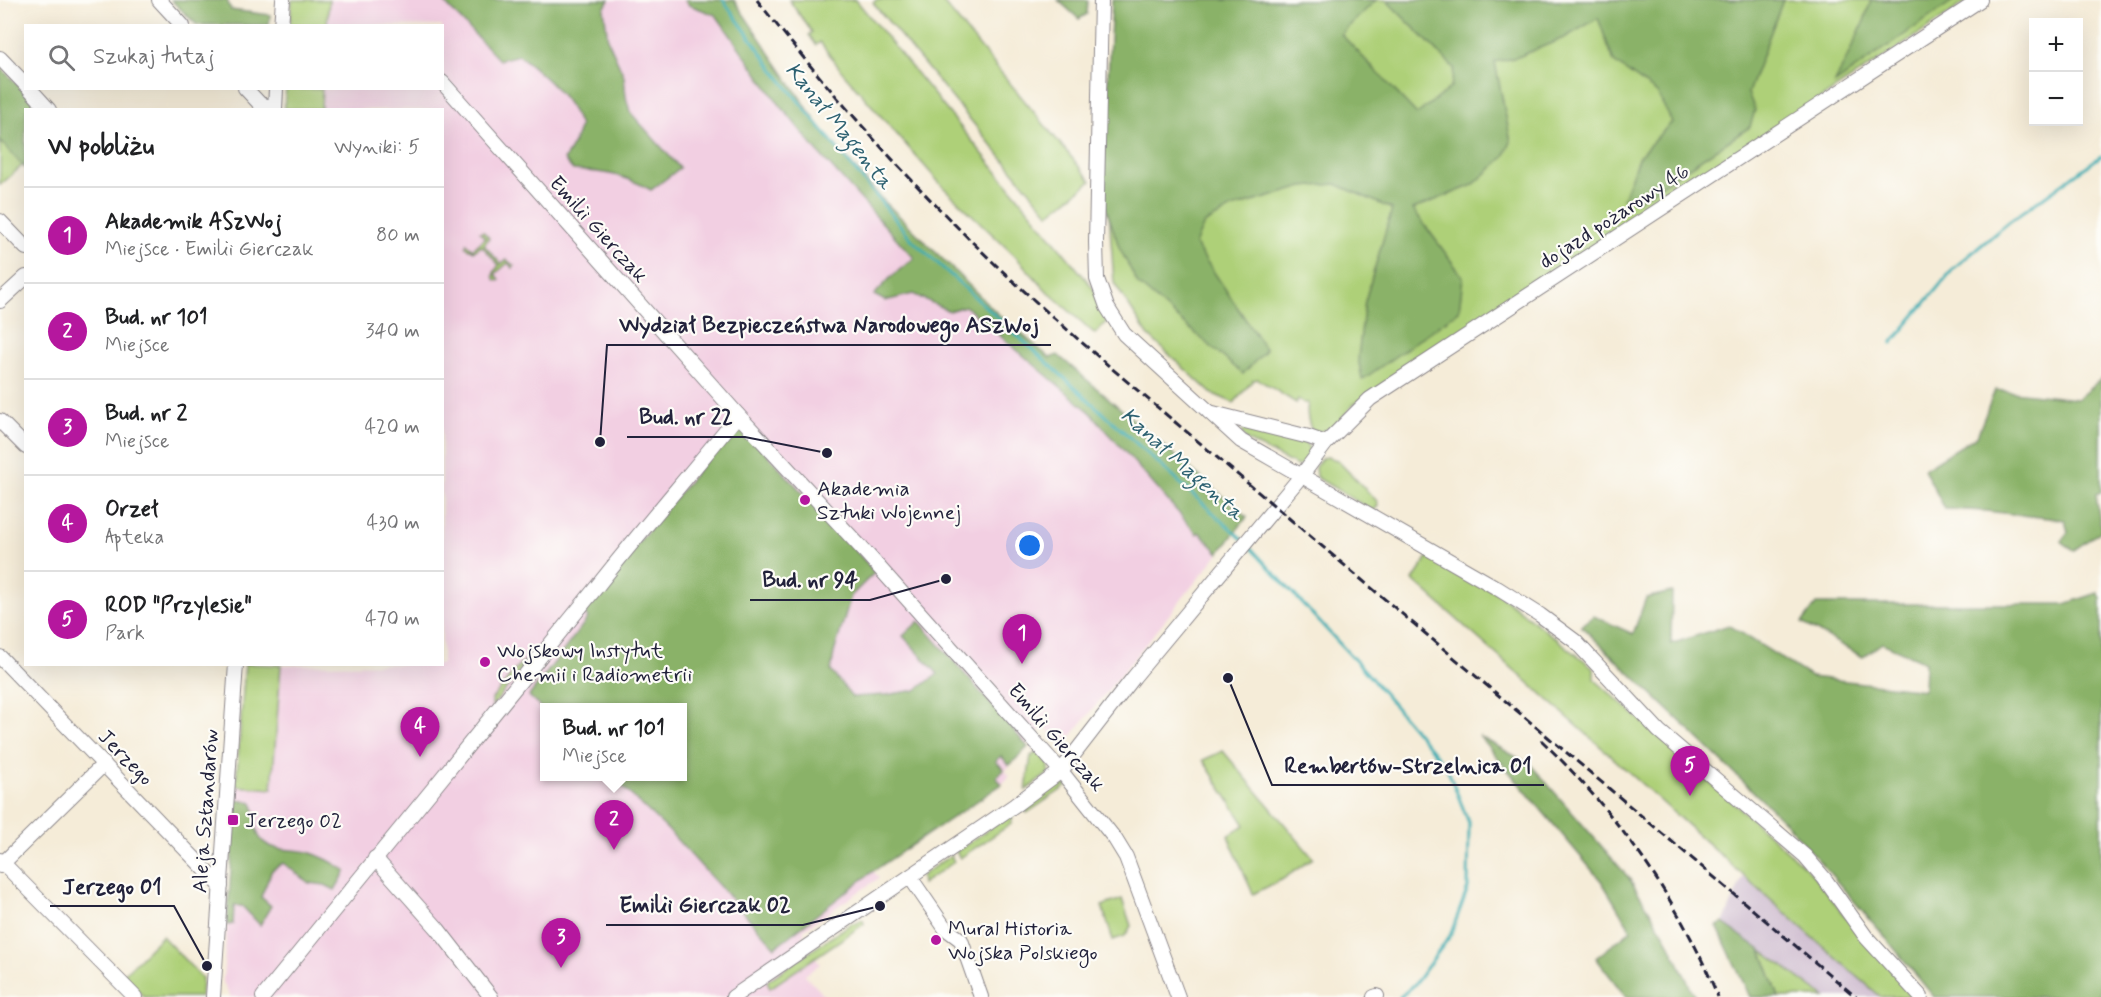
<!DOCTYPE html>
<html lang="pl">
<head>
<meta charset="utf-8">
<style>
	:root { --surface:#fff; --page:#f6f6f6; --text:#202124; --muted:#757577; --line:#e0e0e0; --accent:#b5179e }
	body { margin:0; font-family:Mynerve,sans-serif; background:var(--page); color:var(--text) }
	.controls { position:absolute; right:18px; top:18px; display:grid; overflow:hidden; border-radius:0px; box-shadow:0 6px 24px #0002 }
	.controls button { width:54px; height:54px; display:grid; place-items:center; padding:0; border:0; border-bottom:2px solid var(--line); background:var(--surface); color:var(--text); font:30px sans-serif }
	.you { position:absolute; left:1030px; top:546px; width:21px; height:21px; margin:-15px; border:4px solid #fff; border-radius:50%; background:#1a73e8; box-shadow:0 0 0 9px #1a73e833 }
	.badge { display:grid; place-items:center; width:39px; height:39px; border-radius:50%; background:var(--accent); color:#fff; font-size:20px; font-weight:700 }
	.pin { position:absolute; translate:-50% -50px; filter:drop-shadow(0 2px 3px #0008) }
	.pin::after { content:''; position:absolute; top:32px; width:21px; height:18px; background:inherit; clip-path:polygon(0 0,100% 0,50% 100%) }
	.popup { position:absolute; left:540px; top:703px; width:147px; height:78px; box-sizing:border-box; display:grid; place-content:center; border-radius:0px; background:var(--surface); filter:drop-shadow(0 2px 4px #0005); font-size:20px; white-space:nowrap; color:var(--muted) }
	.popup b { font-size:22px; color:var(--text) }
	.popup::after { content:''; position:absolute; left:50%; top:100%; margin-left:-12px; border:12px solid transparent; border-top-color:var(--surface) }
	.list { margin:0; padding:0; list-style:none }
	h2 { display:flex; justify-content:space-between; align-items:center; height:78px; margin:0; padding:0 24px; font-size:26px }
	h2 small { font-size:20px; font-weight:400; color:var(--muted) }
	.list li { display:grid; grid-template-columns:39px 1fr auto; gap:18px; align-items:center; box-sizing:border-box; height:96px; padding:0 24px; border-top:2px solid var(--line) }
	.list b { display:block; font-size:22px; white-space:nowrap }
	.list p { margin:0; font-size:20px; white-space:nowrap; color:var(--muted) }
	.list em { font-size:20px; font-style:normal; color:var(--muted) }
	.icon { flex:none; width:33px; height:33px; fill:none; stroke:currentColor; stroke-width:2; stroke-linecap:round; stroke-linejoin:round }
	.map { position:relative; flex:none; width:2101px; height:997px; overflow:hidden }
	.search { position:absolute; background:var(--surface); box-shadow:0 6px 24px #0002; left:24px; top:24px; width:420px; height:66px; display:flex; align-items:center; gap:15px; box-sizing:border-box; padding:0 21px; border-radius:0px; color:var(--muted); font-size:22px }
	.panel { position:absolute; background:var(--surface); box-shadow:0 6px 24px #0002; left:24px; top:108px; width:420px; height:558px; border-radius:0px }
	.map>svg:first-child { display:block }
	.built { fill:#f2cfe2; fill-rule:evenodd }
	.industrial { fill:#cfbdd0 }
	.green { fill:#aed078; stroke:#68795a; stroke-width:1.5 }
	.forest { fill:#8ab268; stroke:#566a52; stroke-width:1.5 }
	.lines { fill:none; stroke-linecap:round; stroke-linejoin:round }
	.stream { stroke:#3badb3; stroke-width:3 }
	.minor-casing { stroke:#8c878a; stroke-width:16 }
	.minor { stroke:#fff; stroke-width:14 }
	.rail { stroke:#22223b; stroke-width:3; stroke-dasharray:9 4.5; stroke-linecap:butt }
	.poi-dot { fill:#b5179e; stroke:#fdfcf7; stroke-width:2 }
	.labels { text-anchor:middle; stroke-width:4.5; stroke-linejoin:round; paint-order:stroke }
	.street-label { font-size:21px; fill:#22223b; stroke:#fdfcf7 }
	.poi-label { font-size:21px; fill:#22223b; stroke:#fdfcf7; text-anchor:start }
	.water-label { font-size:22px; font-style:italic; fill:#2d6171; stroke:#fdfcf7 }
	.leader { fill:none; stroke:#22223b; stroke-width:2 }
	.callout-dot { fill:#22223b; stroke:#fdfcf7; stroke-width:2 }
	.callout-label { font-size:22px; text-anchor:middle; font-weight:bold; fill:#22223b; stroke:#fdfcf7; stroke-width:4.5; stroke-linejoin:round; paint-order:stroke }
</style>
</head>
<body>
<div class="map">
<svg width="2101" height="997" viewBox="0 0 2101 997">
	<rect width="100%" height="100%" fill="#fdfcf7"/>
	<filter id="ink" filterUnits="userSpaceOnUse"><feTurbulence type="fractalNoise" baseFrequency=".0167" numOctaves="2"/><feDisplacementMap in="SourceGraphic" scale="12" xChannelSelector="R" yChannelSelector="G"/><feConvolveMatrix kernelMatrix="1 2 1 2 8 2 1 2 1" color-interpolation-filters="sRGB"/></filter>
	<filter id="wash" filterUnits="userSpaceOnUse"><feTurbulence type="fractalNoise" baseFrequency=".008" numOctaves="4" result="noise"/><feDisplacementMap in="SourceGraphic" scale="24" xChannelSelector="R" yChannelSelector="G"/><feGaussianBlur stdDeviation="1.35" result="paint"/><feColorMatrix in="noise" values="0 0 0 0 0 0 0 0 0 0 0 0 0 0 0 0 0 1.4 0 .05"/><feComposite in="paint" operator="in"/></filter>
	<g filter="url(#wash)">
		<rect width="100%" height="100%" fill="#f5ecd8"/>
		<path class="built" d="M329 0H705L780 105 852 191 914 258 964 306 1091 413 1197 534 1199 531 1219 553 1072 735 1061 742 1044 726 1026 744 1028 747 1005 771 1010 776 1002 784 873 871 879 878 803 930 805 933 801 936 820 964 805 975 826 997H231L223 982 236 786 272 788 281 665 442 664V110L321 109 322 89 442 88V26L327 25ZM545 708H683V776H545Z"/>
		<polygon class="industrial" points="1743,877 1831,954 1881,997 1825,997 1723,923"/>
		<g class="green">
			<polygon points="292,0 329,0 327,25 290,25"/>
			<polygon points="789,0 856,0 1093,288 1107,321 1095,334 1047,291 1015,256 943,187 844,74 820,42 816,45 809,35 812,32"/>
			<polygon points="876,0 941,0 1091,181 1049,214 873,3"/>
			<path d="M1162 0H1966V2L1921 33 1354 404C1342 417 1332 435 1312 431 1308 422 1306 412 1308 403H1304L1298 399 1296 403 1258 379 1253 380 1234 403 1211 393 1148 335 1114 283 1107 184Z"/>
			<polygon points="286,89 322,89 321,109 284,109"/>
			<polygon points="0,141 23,165 0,185"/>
			<path d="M483 231 489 238 484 245 501 264 507 260 514 266 513 268 508 263 495 274 500 280 498 281 494 279C492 272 496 270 499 265L482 246 474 251 466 247 467 244 473 249 485 238 480 232Z"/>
			<path d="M1246 427 1306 443C1313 452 1309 463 1297 466L1246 440 1242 433Z"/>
			<polygon points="1327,457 1337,460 1377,501 1378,506 1373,511 1316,477 1315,467 1322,458"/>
			<path d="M1428 557 1493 590 1594 668V679L1810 871 1836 905 1915 997H1881C1790 919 1702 838 1613 758 1547 698 1479 640 1413 580Z"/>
			<polygon points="525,662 526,663 492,707 492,699 521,663"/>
			<polygon points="245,664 281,665 272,789 236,786"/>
			<polygon points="1223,751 1313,858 1283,879 1253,894 1228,836 1245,825 1203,760"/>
			<polygon points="1038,752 1049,765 1049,773 1026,790 1031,756"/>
			<polygon points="1065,784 1067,786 1027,813 1026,811 1031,800 1041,793 1043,794 1059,785"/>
			<polygon points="1014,812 1011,824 960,858 956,852"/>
			<polygon points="951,855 954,862 922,884 921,876"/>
			<polygon points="1122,899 1131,926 1125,936 1113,940 1102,906"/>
			<polygon points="861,920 863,920 864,924 770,988 767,981 852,923 857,923"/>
			<polygon points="162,936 202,978 201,997 144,997 123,975"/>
			<polygon points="1761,950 1825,997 1779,997"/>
		</g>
		<g class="forest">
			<polygon points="171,0 227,0 231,10 270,15 269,25 197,25"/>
			<path d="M442 0H609L604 9 608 40 624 76 626 97 630 112 680 168 651 190C623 174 605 172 573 170L564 160 573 145 580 126C569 96 543 75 519 55L499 60Z"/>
			<polygon points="684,0 734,0 822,130 880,197 997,313 1050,358 1058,355 1247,517 1219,553 1199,532 1197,534 1091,413 965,306 949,311 913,294 885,301 874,295 892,276 914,258 817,151 780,105 716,15 689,5"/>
			<polygon points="1058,0 1088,0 1087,14 1079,19"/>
			<polygon points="1112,0 1376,0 1341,34 1417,114 1451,87 1454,68 1386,0 1783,0 1748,93 1755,110 1750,127 1638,201 1623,198 1639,156 1672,122 1657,93 1614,62 1598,18 1566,37 1518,57 1495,62 1511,142 1504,157 1473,185 1413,209 1463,277 1459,311 1362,380 1358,357 1365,301 1392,209 1336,184 1303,187 1232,208 1204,224 1195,244 1266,350 1243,374 1138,284 1119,247 1102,196"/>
			<polygon points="1871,0 1954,0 1835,83 1864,21"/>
			<polygon points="0,67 42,109 26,110 25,168 0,141"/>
			<polygon points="2101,379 2101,492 2096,494 2101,531 2074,550 2061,541 2068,532 2065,520 1986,511 1945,509 1924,469 1977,436 1995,390 2077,399"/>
			<polygon points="731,430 745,430 875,572 851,596 834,653 831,671 852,697 886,695 916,690 938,674 903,636 919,621 1028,747 1011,764 1009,765 1001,756 996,761 1004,770 996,777 1002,784 872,872 775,947 668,830 612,777 683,776 683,708 545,708 545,712 529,696 588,618 582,611"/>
			<polygon points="1672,592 1671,644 1729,625 1811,677 1924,690 1925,662 1882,643 1863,657 1802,623 1816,604 2065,604 2098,593 2101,599 2101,997 1934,997 1880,931 1788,825 1581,626 1594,616 1633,634 1646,598"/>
			<polygon points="1479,736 1531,765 1629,878 1666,937 1695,997 1626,997 1596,958 1631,930 1602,882"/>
			<path d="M236 800 251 802C259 812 252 826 260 838 271 853 292 848 308 852 322 856 333 862 346 871L335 890 325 885 309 883 283 863 272 870 261 897 271 906 260 925 242 906H234L233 924 227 925Z"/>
			<polygon points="1723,923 1761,950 1779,997 1750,997 1717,926"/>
		</g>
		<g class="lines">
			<g class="stream">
				<polyline points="723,0 779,77 913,241 1242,539"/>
				<polyline points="1892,343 1954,268 2009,222 2101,156"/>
				<polyline points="1249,546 1365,671 1447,768 1469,823 1468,888 1450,936 1414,985 1400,997"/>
			</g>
		</g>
	</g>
	<g filter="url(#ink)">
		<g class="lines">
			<defs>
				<g id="minor">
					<polyline points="159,0 183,26"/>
					<polyline points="1101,0 1096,242 1097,279 1107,307 1124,334 1241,441 1497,588 1540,615 1575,641 1659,731 1805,856 1824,878 1866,937 1921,997"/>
					<polyline points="281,26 283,0"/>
					<polyline points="0,58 26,85"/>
					<polyline points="442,82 738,415 868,555 1061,771 1115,839 1126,857 1178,997"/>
					<polyline points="29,88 49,110"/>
					<polyline points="245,88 260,104 275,108"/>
					<polyline points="275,110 276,88"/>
					<polyline points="0,221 26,248"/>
					<polyline points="0,301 26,277"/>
					<polyline points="1209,412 1309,437 1326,443"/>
					<polyline points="0,421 26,447"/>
					<polyline points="0,657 221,886"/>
					<polyline points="375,858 438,929 491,997"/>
					<polyline points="0,860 135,997"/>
					<polyline points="0,866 104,764"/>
					<polyline points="910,877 945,928 961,940 981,997"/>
					<polyline points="213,997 236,664"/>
					<path d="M263 997C375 860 488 722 599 584 644 527 692 472 738 415"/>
					<polyline points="733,997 1015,805 1061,771 1134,677 1302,475 1326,443 1370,399 1980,0"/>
					<polyline points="1374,997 1377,996"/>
				</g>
			</defs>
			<use href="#minor" class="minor-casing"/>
			<use href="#minor" class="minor"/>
			<g class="rail">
				<path d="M757 0C831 94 911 184 997 266 1092 355 1193 436 1291 520 1479 679 1668 838 1856 997"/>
				<path d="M1541 740C1617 813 1679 900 1718 997"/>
			</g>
		</g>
	</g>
	<g class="poi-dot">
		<circle cx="805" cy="500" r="6"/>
		<circle cx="485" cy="662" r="6"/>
		<rect x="227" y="814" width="12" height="12" rx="3"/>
		<circle cx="936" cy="940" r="6"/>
	</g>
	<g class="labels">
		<g class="street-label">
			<text transform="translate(1614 216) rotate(-33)" y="7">dojazd pożarowy 46</text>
			<text transform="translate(599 229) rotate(48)" y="7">Emilii Gierczak</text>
			<text transform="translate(1057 737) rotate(49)" y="7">Emilii Gierczak</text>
			<text transform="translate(126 757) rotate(46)" y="7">Jerzego</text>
			<text transform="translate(205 811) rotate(-86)" y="7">Aleja Sztandarów</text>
		</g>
		<g class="poi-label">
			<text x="817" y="495">Akademia<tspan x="817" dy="24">Sztuki Wojennej</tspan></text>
			<text x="497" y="657">Wojskowy Instytut<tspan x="497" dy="24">Chemii i Radiometrii</tspan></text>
			<text x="245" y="827">Jerzego 02</text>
			<text x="948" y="935">Mural Historia<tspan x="948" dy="24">Wojska Polskiego</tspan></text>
		</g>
		<g class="water-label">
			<text transform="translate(840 125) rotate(51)" y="8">Kanał Magenta</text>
			<text transform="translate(1183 463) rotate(42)" y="8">Kanał Magenta</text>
		</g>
	</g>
	<path class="leader" d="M600 442L607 345H1051M827 453L745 437H627M946 579L870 600H750M1228 678L1272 785H1544M207 966L174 906H50M880 906L803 925H606"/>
	<g class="callout-dot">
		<circle cx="600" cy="442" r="6"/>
		<circle cx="827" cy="453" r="6"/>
		<circle cx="946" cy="579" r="6"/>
		<circle cx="1228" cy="678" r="6"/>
		<circle cx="207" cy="966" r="6"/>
		<circle cx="880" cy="906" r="6"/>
	</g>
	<g class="callout-label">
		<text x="829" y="332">Wydział Bezpieczeństwa Narodowego ASzWoj</text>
		<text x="686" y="424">Bud. nr 22</text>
		<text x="810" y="587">Bud. nr 94</text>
		<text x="1408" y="773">Rembertów-Strzelnica 01</text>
		<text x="112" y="894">Jerzego 01</text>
		<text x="705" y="912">Emilii Gierczak 02</text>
	</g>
</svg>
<div class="controls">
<button>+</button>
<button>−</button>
</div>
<div class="you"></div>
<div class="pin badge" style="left:1022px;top:664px">1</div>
<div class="pin badge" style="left:614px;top:850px">2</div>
<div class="popup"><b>Bud. nr 101</b>Miejsce</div>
<div class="pin badge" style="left:561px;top:968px">3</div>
<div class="pin badge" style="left:420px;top:757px">4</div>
<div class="pin badge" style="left:1690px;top:796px">5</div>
<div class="search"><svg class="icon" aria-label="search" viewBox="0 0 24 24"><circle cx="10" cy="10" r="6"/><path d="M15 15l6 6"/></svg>Szukaj tutaj</div>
<section class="panel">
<h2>W pobliżu<small>Wyniki: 5</small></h2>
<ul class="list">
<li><span class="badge">1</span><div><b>Akademik ASzWoj</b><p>Miejsce · Emilii Gierczak</p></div><em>80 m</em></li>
<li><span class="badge">2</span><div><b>Bud. nr 101</b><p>Miejsce</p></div><em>340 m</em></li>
<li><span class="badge">3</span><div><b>Bud. nr 2</b><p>Miejsce</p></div><em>420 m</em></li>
<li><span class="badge">4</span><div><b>Orzeł</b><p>Apteka</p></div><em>430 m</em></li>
<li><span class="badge">5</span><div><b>ROD &quot;Przylesie&quot;</b><p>Park</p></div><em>470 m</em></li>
</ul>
</section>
</div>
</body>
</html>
